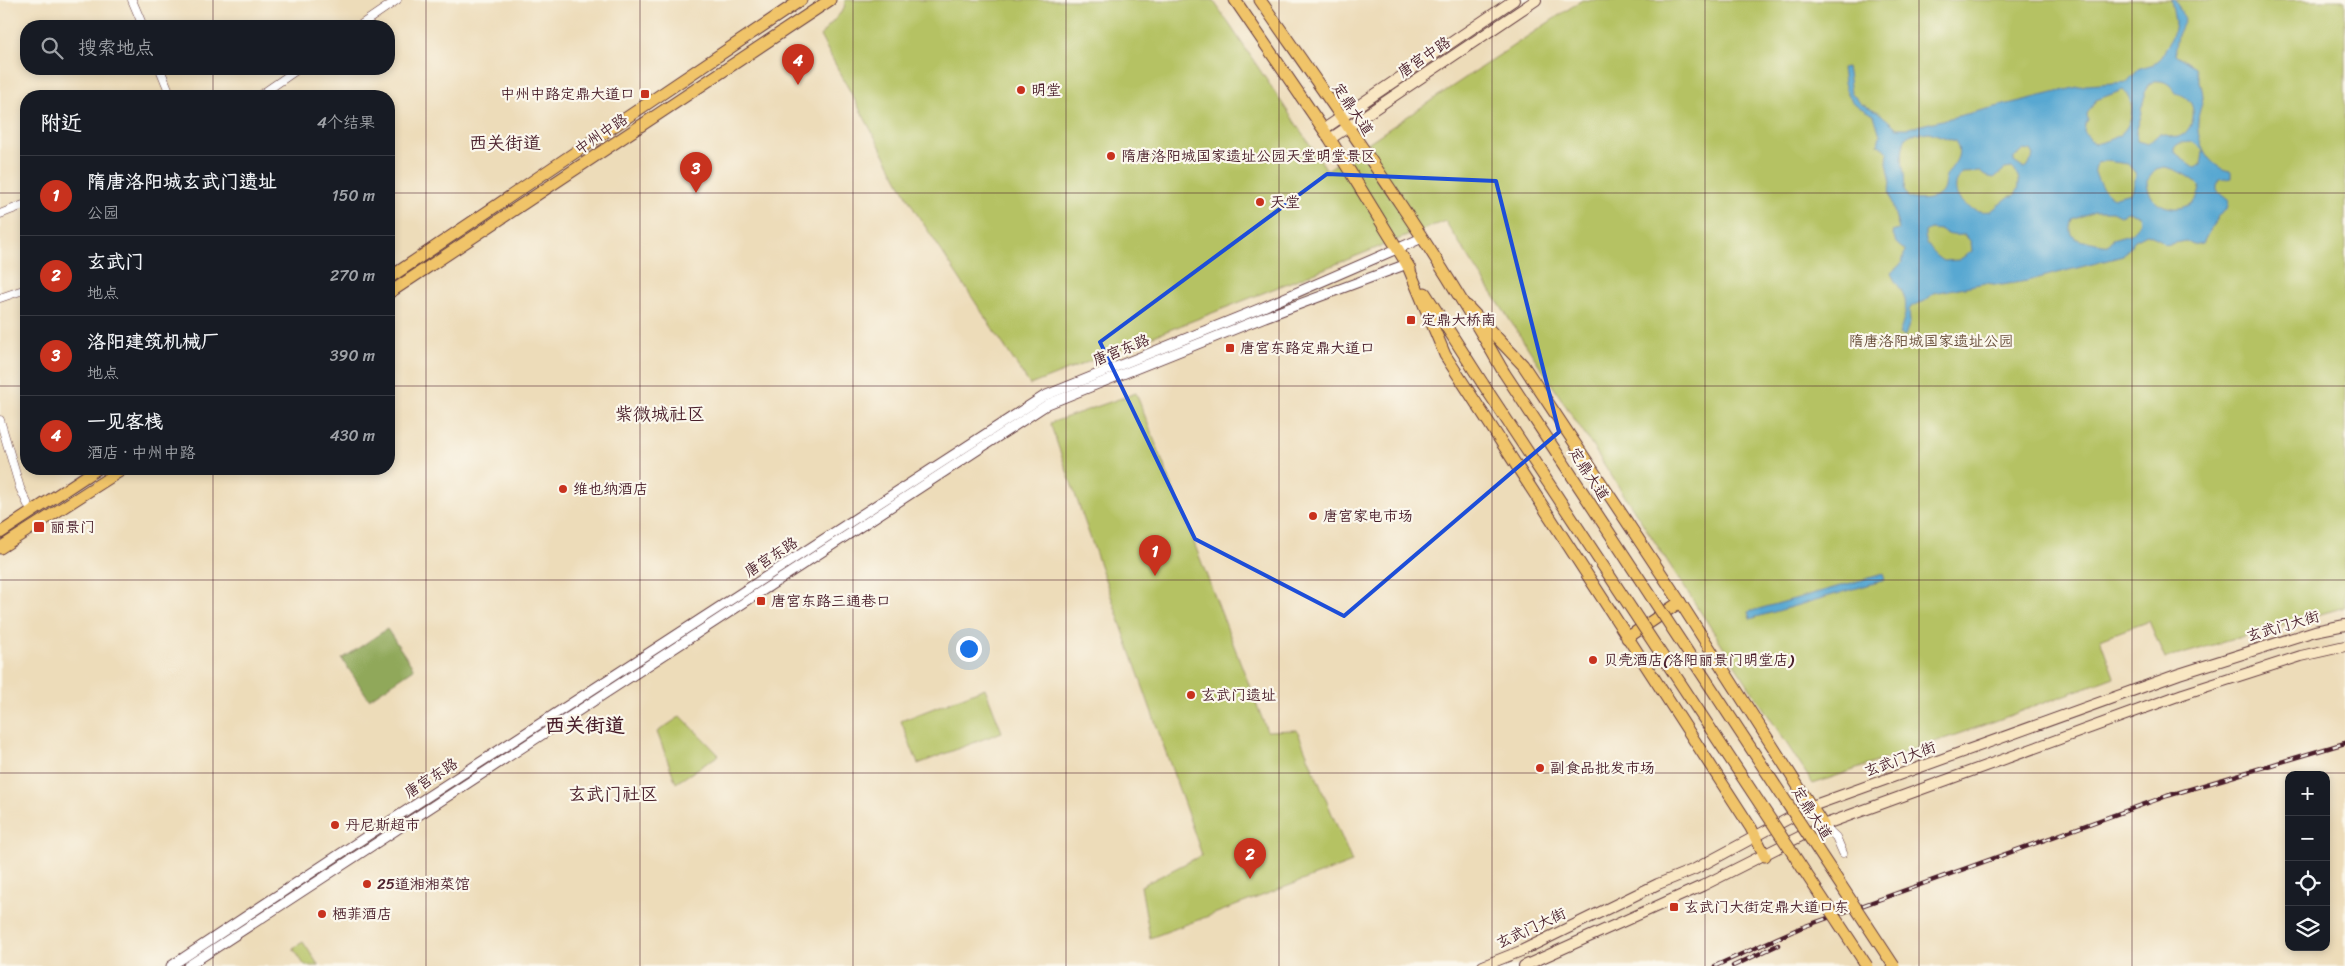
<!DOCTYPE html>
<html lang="zh">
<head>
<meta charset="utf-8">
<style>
	:root { --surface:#171b24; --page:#242831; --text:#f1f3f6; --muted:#9ea1a6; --line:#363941; --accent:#c8321e }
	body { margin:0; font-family:Sriracha,"LXGW WenKai TC",sans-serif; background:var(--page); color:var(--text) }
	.controls { position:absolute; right:15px; bottom:15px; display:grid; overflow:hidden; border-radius:10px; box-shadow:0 2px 8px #0003 }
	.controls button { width:45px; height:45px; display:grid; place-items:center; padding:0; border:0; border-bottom:1px solid var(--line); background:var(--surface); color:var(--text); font:25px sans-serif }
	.you { position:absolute; left:968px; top:648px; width:18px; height:18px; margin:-12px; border:4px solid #fff; border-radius:50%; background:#1a73e8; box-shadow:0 0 0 8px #1a73e833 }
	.badge { display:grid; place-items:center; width:32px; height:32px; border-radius:50%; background:var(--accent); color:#fff; font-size:16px; font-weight:700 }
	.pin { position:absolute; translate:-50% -41px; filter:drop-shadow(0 1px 2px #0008) }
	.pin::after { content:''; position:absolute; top:26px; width:18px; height:15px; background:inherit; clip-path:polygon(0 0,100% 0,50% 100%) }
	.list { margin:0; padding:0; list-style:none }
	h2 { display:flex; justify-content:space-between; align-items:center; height:65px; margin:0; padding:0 20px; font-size:21px }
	h2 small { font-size:16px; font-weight:400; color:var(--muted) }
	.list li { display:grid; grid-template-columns:32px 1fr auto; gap:15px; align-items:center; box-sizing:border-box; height:80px; padding:0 20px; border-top:1px solid var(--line) }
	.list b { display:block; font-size:19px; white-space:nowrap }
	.list p { margin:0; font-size:16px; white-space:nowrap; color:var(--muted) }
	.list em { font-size:16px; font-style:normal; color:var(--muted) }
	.icon { flex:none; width:28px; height:28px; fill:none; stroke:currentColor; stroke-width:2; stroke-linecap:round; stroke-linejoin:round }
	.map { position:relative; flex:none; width:2345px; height:966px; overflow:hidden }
	.search { position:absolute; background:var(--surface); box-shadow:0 2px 8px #0003; left:20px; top:20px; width:375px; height:55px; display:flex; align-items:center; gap:12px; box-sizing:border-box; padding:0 18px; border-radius:20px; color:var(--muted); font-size:19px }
	.panel { position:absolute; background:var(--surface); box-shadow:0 2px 8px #0003; left:20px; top:90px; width:375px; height:385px; border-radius:20px }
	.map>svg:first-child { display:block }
	.green { fill:#b5c264; stroke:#807048 }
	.forest { fill:#90a85a; stroke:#6d6442 }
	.water { fill:#59a8d2; stroke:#52647e; fill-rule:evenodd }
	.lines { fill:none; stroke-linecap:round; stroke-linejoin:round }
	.minor-casing { stroke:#623b40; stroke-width:9 }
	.tertiary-casing { stroke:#623b40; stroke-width:11 }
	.secondary-casing { stroke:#623b40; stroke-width:12 }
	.primary-casing { stroke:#623b40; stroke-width:13 }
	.minor { stroke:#fff; stroke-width:8 }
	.tertiary { stroke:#fff; stroke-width:9 }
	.secondary { stroke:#f9e7c3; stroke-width:10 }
	.primary { stroke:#f0c469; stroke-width:11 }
	.rail-casing { stroke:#4a1f2b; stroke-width:4.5 }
	.rail { stroke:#fbf7ec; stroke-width:2.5; stroke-dasharray:8; stroke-linecap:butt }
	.primary-bridge-casing { stroke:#623b40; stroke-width:13; stroke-linecap:butt }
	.primary-bridge { stroke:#f0c469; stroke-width:11 }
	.marked { fill:none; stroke:#1d4ed8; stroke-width:4; stroke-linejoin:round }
	.grid { fill:none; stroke:#4a1f2b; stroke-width:1; stroke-opacity:0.55 }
	.poi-dot { fill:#c8321e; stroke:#fbf7ec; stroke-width:2 }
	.labels { text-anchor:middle; stroke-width:4.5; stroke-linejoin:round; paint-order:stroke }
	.street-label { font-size:15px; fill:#4a1f2b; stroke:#fbf7ec }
	.poi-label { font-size:15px; fill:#4a1f2b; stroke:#fbf7ec; text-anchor:start }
	.park-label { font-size:15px; fill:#6a503c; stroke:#fbf7ec }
	.quarter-label { font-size:18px; fill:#4a1f2b; stroke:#fbf7ec }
	.district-label { font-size:20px; font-weight:bold; fill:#4a1f2b; stroke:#fbf7ec }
</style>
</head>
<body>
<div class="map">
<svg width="2345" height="966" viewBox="0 0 2345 966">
	<rect width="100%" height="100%" fill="#fbf7ec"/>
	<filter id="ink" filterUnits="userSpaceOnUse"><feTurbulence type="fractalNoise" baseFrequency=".02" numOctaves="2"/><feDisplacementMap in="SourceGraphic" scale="10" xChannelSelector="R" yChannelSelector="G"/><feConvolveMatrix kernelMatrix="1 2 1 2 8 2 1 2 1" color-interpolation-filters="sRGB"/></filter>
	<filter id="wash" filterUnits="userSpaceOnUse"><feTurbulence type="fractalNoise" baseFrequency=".0096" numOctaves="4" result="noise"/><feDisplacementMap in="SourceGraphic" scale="20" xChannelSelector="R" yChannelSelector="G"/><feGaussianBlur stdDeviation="1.12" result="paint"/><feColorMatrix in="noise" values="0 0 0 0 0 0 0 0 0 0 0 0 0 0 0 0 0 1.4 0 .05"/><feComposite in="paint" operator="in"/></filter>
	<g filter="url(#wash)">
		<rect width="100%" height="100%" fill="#eddcb9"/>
		<g class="green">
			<polygon points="845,0 1213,0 1327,170 1582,0 2345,0 2345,607 2165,659 2149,621 2100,639 2114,677 1987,724 1813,784 1445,221 1030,385 915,211 820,36 844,9"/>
			<polygon points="1136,393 1267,731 1297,730 1352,862 1150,938 1141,886 1202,855 1050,423"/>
			<polygon points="985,688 1002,732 918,764 901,721"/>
			<polygon points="681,716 719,755 676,783 657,732"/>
			<polygon points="303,942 319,966 305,966 293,948"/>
		</g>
		<polygon class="forest" points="387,629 414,669 369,699 342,659"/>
		<g class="water">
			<path d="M2171 0H2175L2185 20 2178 35 2175 54 2195 67C2198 76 2203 88 2203 98 2202 106 2198 113 2198 121 2196 142 2209 169 2231 171V178L2220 180 2217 186V191L2229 201 2227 209 2217 217 2203 243 2193 245 2186 241 2165 245 2159 239 2147 234 2135 240 2123 256 2027 281 2002 285 1985 283 1934 293 1925 301 1912 306 1909 310 1910 322 1905 336 1899 334C1904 320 1910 304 1901 290 1897 283 1894 281 1891 273L1902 263 1905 251 1896 243 1892 232 1899 230 1889 192 1891 183 1887 162 1888 152 1878 144 1880 135 1874 115C1848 103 1845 95 1842 68L1847 67 1851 92 1861 104 1877 111 1897 128H1909L2086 85 2127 82 2140 68 2154 64 2162 57 2173 34 2175 22ZM2154 81C2165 80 2170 84 2176 93 2203 99 2194 133 2178 137 2172 139 2166 133 2159 134L2148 144 2137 141 2136 132 2142 113 2141 108 2145 100V91L2148 85ZM2123 90C2137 102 2133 126 2118 136 2111 140 2101 143 2094 144L2084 132 2085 124 2088 120 2087 114 2096 100ZM1929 132 1955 141C1965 157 1952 164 1946 177 1944 181 1945 188 1942 192 1938 200 1915 202 1908 197 1907 196 1905 192 1904 190 1907 168 1897 162 1906 137L1912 134ZM2192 142 2197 144 2203 151 2201 165 2196 168 2174 152V147L2180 143ZM2023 150 2031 151 2034 156 2027 167 2023 168 2014 162V158ZM2106 161 2128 164 2136 174 2132 193 2114 197C2103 193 2096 179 2094 168L2097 163ZM2164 167C2175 168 2193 178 2200 187 2198 218 2147 214 2147 181L2156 169ZM2012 168C2020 175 2022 187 2014 196H2010L1991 211C1968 215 1944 194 1962 173L1980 172 1985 176 1994 178 2005 169ZM2094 211H2112L2120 215 2128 212 2139 215 2140 221 2133 233 2112 239 2108 245C2101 246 2098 243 2092 242 2077 241 2066 237 2073 220ZM1930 229 1942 230C1949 237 1955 235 1965 235L1971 242 1972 251 1959 260 1944 261C1934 255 1924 244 1925 232Z"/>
			<polygon points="1883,574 1885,580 1750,619 1748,612"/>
		</g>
	</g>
	<g filter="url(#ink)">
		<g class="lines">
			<defs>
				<g id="minor">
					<polyline points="132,0 143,26"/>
					<polyline points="359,26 397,0"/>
					<polyline points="160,69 171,96"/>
					<polyline points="259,96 298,69"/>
					<polyline points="0,214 26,204"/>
					<polyline points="0,298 26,289"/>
					<polyline points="0,420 20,488 31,511"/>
					<polyline points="1823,825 1836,837 1843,853"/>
				</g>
				<g id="tertiary">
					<polyline points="171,966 367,836 1044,396 1261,308 1422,238"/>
					<polyline points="188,966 1048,404 1265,317 1407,264"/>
				</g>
				<g id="secondary">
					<polyline points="1324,129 1514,0"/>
					<polyline points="1330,139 1536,0"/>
					<polyline points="1483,966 1521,951 1658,884 1695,869 1812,806 2179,674 2315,631 2345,625"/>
					<polyline points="1524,966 1702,886 1823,825 2183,694 2301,656 2345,646"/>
				</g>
				<g id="primary">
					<polyline points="1235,0 1330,139 1410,269"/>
					<path d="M1260 0C1344 121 1431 242 1503 371"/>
					<polyline points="1407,264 1445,355 1751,828 1765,856"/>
					<polyline points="389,278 801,0"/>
					<polyline points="389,293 830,0"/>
					<polyline points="1425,293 1483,384"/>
					<polyline points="1467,306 1523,365 1680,602 1823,825"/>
					<polyline points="0,533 97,469"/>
					<polyline points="0,548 123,469"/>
					<polyline points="1627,638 1680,602"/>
				</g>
			</defs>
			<use href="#minor" class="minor-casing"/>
			<use href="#tertiary" class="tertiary-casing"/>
			<use href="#secondary" class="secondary-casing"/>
			<use href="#primary" class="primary-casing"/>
			<use href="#minor" class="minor"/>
			<use href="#tertiary" class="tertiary"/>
			<use href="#secondary" class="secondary"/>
			<use href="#primary" class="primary"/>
			<defs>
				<g id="rail">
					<polyline points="1715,966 1800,928 2167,796 2345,743"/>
					<polyline points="1733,966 1778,945"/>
				</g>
			</defs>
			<use href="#rail" class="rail-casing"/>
			<use href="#rail" class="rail"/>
			<defs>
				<g id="primary-bridge">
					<polyline points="1503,371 1894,966"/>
					<polyline points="1483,384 1867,966"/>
				</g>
			</defs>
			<use href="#primary-bridge" class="primary-bridge-casing"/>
			<use href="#primary-bridge" class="primary-bridge"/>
		</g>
	</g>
	<path class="marked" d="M1327 174 1496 181 1559 432 1344 616 1195 539 1100 342Z"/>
	<path class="grid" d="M213 0V26M426 0V966M640 0V966M853 0V966M1066 0V966M1279 0V966M1492 0V966M1705 0V966M1919 0V966M2132 0V966M213 69V96M0 193H26M389 193H2345M0 386H26M389 386H2345M213 469V966M0 580H2345M0 773H2345"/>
	<g class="poi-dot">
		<circle cx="1021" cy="90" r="5"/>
		<rect x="640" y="89" width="10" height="10" rx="2.5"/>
		<circle cx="1111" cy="156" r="5"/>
		<circle cx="1260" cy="202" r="5"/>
		<rect x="1406" y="315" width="10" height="10" rx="2.5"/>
		<rect x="1225" y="343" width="10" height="10" rx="2.5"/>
		<circle cx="563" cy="489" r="5"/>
		<circle cx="1313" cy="516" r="5"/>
		<rect x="33" y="521" width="12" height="12" rx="2.5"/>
		<rect x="756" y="596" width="10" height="10" rx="2.5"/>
		<circle cx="1593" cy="660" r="5"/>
		<circle cx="1191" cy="695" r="5"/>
		<circle cx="1540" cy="768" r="5"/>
		<circle cx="335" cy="825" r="5"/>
		<circle cx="367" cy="884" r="5"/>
		<rect x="1669" y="902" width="10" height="10" rx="2.5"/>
		<circle cx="322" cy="914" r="5"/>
	</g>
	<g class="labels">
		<g class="street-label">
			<text transform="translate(1424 57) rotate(-34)" y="5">唐宫中路</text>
			<text transform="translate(1353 109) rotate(56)" y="5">定鼎大道</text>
			<text transform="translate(601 134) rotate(-34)" y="5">中州中路</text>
			<text transform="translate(1121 350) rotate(-22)" y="5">唐宫东路</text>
			<text transform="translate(1589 474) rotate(57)" y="5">定鼎大道</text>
			<text transform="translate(771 557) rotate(-33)" y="5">唐宫东路</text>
			<text transform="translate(2283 626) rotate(-16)" y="5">玄武门大街</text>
			<text transform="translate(1900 759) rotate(-20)" y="5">玄武门大街</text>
			<text transform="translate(431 778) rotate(-33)" y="5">唐宫东路</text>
			<text transform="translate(1812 813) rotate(57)" y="5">定鼎大道</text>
			<text transform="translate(1531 928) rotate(-25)" y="5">玄武门大街</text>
		</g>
		<g class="poi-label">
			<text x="1031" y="95">明堂</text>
			<text x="635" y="99" text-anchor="end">中州中路定鼎大道口</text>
			<text x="1121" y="161">隋唐洛阳城国家遗址公园天堂明堂景区</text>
			<text x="1270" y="207">天堂</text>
			<text x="1421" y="325">定鼎大桥南</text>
			<text x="1240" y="353">唐宫东路定鼎大道口</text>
			<text x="573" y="494">维也纳酒店</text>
			<text x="1323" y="521">唐宫家电市场</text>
			<text x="50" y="532">丽景门</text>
			<text x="771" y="606">唐宫东路三通巷口</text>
			<text x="1603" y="665">贝壳酒店(洛阳丽景门明堂店)</text>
			<text x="1201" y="700">玄武门遗址</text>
			<text x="1550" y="773">副食品批发市场</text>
			<text x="345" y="830">丹尼斯超市</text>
			<text x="377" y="889">25道湘湘菜馆</text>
			<text x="1684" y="912">玄武门大街定鼎大道口东</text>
			<text x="332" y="919">栖菲酒店</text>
		</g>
		<g class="park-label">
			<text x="1931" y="346">隋唐洛阳城国家遗址公园</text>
		</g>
		<g class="quarter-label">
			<text x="505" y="149">西关街道</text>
			<text x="660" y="420">紫微城社区</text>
			<text x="613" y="800">玄武门社区</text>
		</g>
		<g class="district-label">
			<text x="585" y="732">西关街道</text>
		</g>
	</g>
</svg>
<div class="controls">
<button>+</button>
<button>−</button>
<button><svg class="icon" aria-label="locate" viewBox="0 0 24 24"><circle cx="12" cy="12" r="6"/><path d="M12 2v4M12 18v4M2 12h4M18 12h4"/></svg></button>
<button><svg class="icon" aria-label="layers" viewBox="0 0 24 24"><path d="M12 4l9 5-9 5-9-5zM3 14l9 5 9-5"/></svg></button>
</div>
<div class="you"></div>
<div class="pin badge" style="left:1155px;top:576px">1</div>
<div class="pin badge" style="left:1250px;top:879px">2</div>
<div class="pin badge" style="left:696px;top:193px">3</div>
<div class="pin badge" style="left:798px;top:85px">4</div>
<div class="search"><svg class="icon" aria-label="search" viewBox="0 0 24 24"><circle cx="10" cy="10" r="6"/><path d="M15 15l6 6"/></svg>搜索地点</div>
<section class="panel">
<h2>附近<small>4个结果</small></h2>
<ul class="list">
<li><span class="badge">1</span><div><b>隋唐洛阳城玄武门遗址</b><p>公园</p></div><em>150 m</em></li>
<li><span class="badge">2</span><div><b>玄武门</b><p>地点</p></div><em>270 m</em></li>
<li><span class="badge">3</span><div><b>洛阳建筑机械厂</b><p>地点</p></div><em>390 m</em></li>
<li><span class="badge">4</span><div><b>一见客栈</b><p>酒店 · 中州中路</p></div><em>430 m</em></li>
</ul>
</section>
</div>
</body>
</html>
